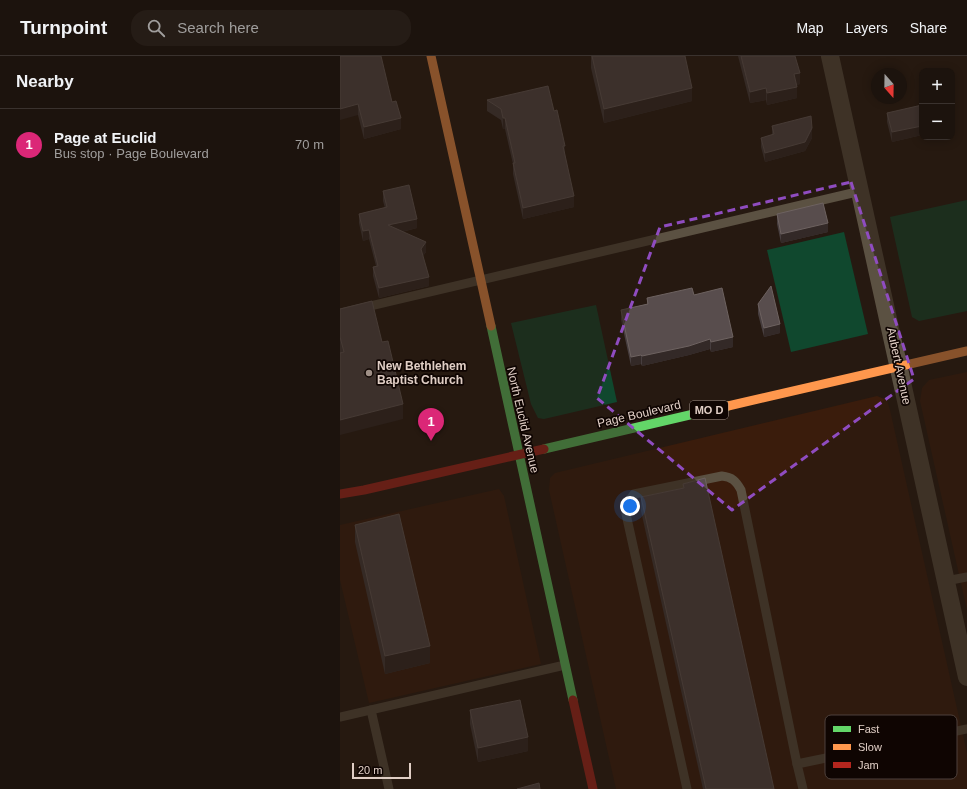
<!DOCTYPE html>
<html lang="en">
<head>
<meta charset="utf-8">
<style>
	:root { --surface:#1c130d; --page:#251c16; --text:#f1f3f6; --muted:#a09e9d; --line:#3a322e; --accent:#db2777 }
	body { margin:0; font-family:Arial,sans-serif; background:var(--page); color:var(--text) }
	.controls { position:absolute; right:12px; top:12px; display:grid; overflow:hidden; border-radius:8px; box-shadow:0 2px 10px #0003 }
	.controls button { width:36px; height:36px; display:grid; place-items:center; padding:0; border:0; border-bottom:1px solid var(--line); background:var(--surface); color:var(--text); font:20px sans-serif }
	.compass { position:absolute; left:531px; top:12px; width:36px; height:36px; border-radius:50%; background:var(--surface); box-shadow:0 2px 10px #0003; rotate:160deg }
	.scale { position:absolute; left:12px; bottom:10px; width:59px; box-sizing:border-box; padding-left:4px; border:2px solid #e0cec5; border-top:0; font-size:11px; line-height:14px; white-space:nowrap; color:#e0cec5; -webkit-text-stroke:3px #0f0502; paint-order:stroke }
	.you { position:absolute; left:290px; top:450px; width:14px; height:14px; margin:-10px; border:3px solid #fff; border-radius:50%; background:#1a73e8; box-shadow:0 0 0 6px #1a73e833 }
	.badge { display:grid; place-items:center; width:26px; height:26px; border-radius:50%; background:var(--accent); color:#fff; font-size:13px; font-weight:700 }
	.pin { position:absolute; translate:-50% -33px; filter:drop-shadow(0 1px 2px #0008) }
	.pin::after { content:''; position:absolute; top:21px; width:14px; height:12px; background:inherit; clip-path:polygon(0 0,100% 0,50% 100%) }
	.list { margin:0; padding:0; list-style:none }
	h2 { display:flex; justify-content:space-between; align-items:center; height:52px; margin:0; padding:0 16px; font-size:17px }
	h2 small { font-size:13px; font-weight:400; color:var(--muted) }
	.list li { display:grid; grid-template-columns:26px 1fr auto; gap:12px; align-items:center; box-sizing:border-box; height:72px; padding:0 16px; border-top:1px solid var(--line) }
	.list b { display:block; font-size:15px; white-space:nowrap }
	.list p { margin:0; font-size:13px; white-space:nowrap; color:var(--muted) }
	.list em { font-size:13px; font-style:normal; color:var(--muted) }
	.icon { flex:none; width:22px; height:22px; fill:none; stroke:currentColor; stroke-width:2; stroke-linecap:round; stroke-linejoin:round }
	.map { position:relative; flex:none; width:627px; height:733px; overflow:hidden }
	header { display:flex; align-items:center; gap:24px; box-sizing:border-box; height:56px; padding:0 20px; background:var(--surface); border-bottom:1px solid var(--line) }
	header strong { font-size:19px }
	nav { display:flex; gap:22px; margin-inline-start:auto; font-size:14px }
	.search { width:280px; height:36px; background:var(--page); display:flex; align-items:center; gap:10px; box-sizing:border-box; padding:0 14px; border-radius:16px; color:var(--muted); font-size:15px }
	main { display:flex }
	aside { flex:1; background:var(--surface) }
	.map>svg:first-child { display:block }
	.built { fill:#3a1c0c }
	.green { fill:#10482e }
	.lines { fill:none; stroke-linecap:round; stroke-linejoin:round }
	.lane { stroke:#5b5142; stroke-width:9 }
	.street { stroke:#5b5142; stroke-width:18 }
	.fast { stroke:#63d668; stroke-width:9 }
	.slow { stroke:#ff974d; stroke-width:9 }
	.jam { stroke:#b3261e; stroke-width:9 }
	.wall { fill:#473e3f }
	.shaded-wall { fill:#332927 }
	.building { fill:#584d4d; stroke:#6d6260 }
	.marked { fill:none; stroke:#8f4cc0; stroke-width:3; stroke-dasharray:8 5; stroke-linejoin:round }
	.poi-dot { fill:#9f8f86; stroke:#0f0502; stroke-width:1.5 }
	.labels { text-anchor:middle; stroke-width:3.5; stroke-linejoin:round; paint-order:stroke }
	.shield { fill:#0f0502; stroke:#a1928a; stroke-width:1 }
	.shield-label { font-size:11px; font-weight:bold; fill:#e0cec5 }
	.poi-label { font-size:12px; font-weight:bold; fill:#e0cec5; stroke:#0f0502; text-anchor:start }
	.street-label { font-size:12px; fill:#e0cec5; stroke:#0f0502 }
	.key { fill:#0f0502; stroke:#4e413c; stroke-width:1 }
	.key-label { font-size:11px; fill:#e0cec5 }
</style>
</head>
<body>
<header>
<strong>Turnpoint</strong>
<div class="search"><svg class="icon" aria-label="search" viewBox="0 0 24 24"><circle cx="10" cy="10" r="6"/><path d="M15 15l6 6"/></svg>Search here</div>
<nav><a>Map</a><a>Layers</a><a>Share</a></nav>
</header>
<main>
<aside>
<h2>Nearby<small></small></h2>
<ul class="list">
<li><span class="badge">1</span><div><b>Page at Euclid</b><p>Bus stop · Page Boulevard</p></div><em>70 m</em></li>
</ul>
</aside>
<div class="map">
<svg width="627" height="733" viewBox="0 0 627 733">
	<rect width="100%" height="100%" fill="#261911"/>
	<g class="built">
		<polygon points="627,316 627,554 580,345 582,332 589,324"/>
		<polygon points="537,340 547,344 550,354 627,697 627,733 276,733 209,434 210,422 215,417"/>
		<polygon points="159,433 164,440 201,608 29,647 0,524 0,469"/>
	</g>
	<g class="green">
		<polygon points="627,144 627,255 579,265 572,261 550,161"/>
		<polygon points="504,176 528,278 451,296 427,194"/>
		<polygon points="256,249 277,346 204,363 198,362 191,348 171,267"/>
	</g>
	<g class="lines">
		<g class="lane">
			<polyline points="0,257 521,135"/>
			<polyline points="606,525 627,521"/>
			<polyline points="31,654 49,733"/>
			<polyline points="0,661 225,609"/>
			<path d="M347 733 286 458C286 450 289 444 294 438L382 420C392 421 396 425 401 434L457 708"/>
			<polyline points="463,733 457,708 627,673"/>
		</g>
		<polyline class="street" points="490,0 627,621"/>
		<g class="fast">
			<polyline points="151,270 233,644"/>
			<polyline points="204,393 388,350"/>
		</g>
		<g class="slow">
			<polyline points="91,0 151,270"/>
			<polyline points="388,350 627,295"/>
		</g>
		<g class="jam">
			<polyline points="0,438 24,434 204,393"/>
			<polyline points="233,644 253,733"/>
		</g>
	</g>
	<g class="wall">
		<polygon points="0,0 52,46 61,73 24,83 18,59"/>
		<polygon points="251,0 345,0 352,45 264,67 251,12"/>
		<polygon points="398,0 455,0 460,28 456,29 457,42 427,49 426,44 410,47"/>
		<polygon points="147,44 214,55 225,99 234,151 183,163 173,118 173,108 165,73 163,73 161,64 147,55"/>
		<polygon points="582,49 582,79 552,86 547,66 547,57"/>
		<polygon points="432,70 472,82 465,95 425,106 421,91 421,82 432,79"/>
		<polygon points="43,135 77,172 62,176 86,196 83,200 89,230 39,242 33,220 33,211 36,210 29,183 23,185 19,167 19,158 45,152 43,145"/>
		<polygon points="437,158 488,176 441,187 437,168"/>
		<polygon points="354,239 393,291 371,296 370,293 349,299 302,310 301,308 291,310 281,264 281,254 307,248 307,242"/>
		<polygon points="418,248 440,277 424,281 418,258"/>
		<polygon points="0,253 42,286 63,363 0,297"/>
		<polygon points="343,428 434,733 363,733 301,455 301,441 343,432"/>
		<polygon points="15,469 90,607 45,618 15,486"/>
		<polygon points="130,654 188,695 138,706 130,668"/>
	</g>
	<g class="shaded-wall">
		<polygon points="460,17 460,28 454,30 454,18"/>
		<polygon points="457,31 457,42 427,49 427,37"/>
		<polygon points="352,32 352,45 264,67 264,53"/>
		<polygon points="426,32 426,44 410,47 410,36"/>
		<polygon points="18,48 18,59 0,64 0,53"/>
		<polygon points="61,62 61,73 24,83 24,71"/>
		<rect x="163" y="62" width="2" height="11"/>
		<polygon points="582,70 582,79 552,86 552,76"/>
		<polygon points="472,72 472,82 465,95 425,106 425,97"/>
		<polygon points="223,90 225,90 225,101"/>
		<polygon points="234,140 234,151 183,163 183,152"/>
		<polygon points="77,163 77,172 48,179 48,169"/>
		<polygon points="488,167 488,176 441,187 441,178"/>
		<polygon points="29,174 29,183 23,185 23,175"/>
		<polygon points="86,186 86,196 81,202 81,193"/>
		<polygon points="89,221 89,230 39,242 39,232"/>
		<polygon points="440,268 440,277 424,281 424,272"/>
		<polygon points="393,281 393,291 371,296 371,286"/>
		<polygon points="370,283 370,293 349,299 302,310 302,300"/>
		<polygon points="301,299 301,308 291,310 291,301"/>
		<polygon points="63,348 63,363 0,379 0,364"/>
		<polygon points="90,590 90,607 45,618 45,600"/>
		<polygon points="188,681 188,695 138,706 138,692"/>
	</g>
	<g class="building">
		<polygon points="0,0 41,0 52,46 56,45 61,62 24,71 18,48 0,53"/>
		<polygon points="252,0 345,0 352,32 264,53"/>
		<polygon points="401,0 455,0 460,17 454,18 457,31 427,37 426,32 410,36"/>
		<polygon points="208,30 214,55 217,54 225,90 223,90 234,140 183,152 173,107 175,107 165,62 163,62 161,53 147,44"/>
		<polygon points="582,49 582,70 552,76 547,57"/>
		<polygon points="471,60 472,72 465,86 425,97 421,82 434,78 432,70"/>
		<polygon points="69,129 77,163 48,169 86,186 81,193 89,221 39,232 33,211 38,210 29,174 23,175 19,158 47,151 43,135"/>
		<polygon points="483,147 488,167 441,178 437,158"/>
		<polygon points="431,230 440,268 424,272 418,248"/>
		<polygon points="352,232 354,239 382,232 393,281 371,286 370,283 349,290 302,300 301,299 291,301 281,254 308,248 307,242"/>
		<polygon points="32,245 42,286 48,285 63,348 0,364 0,297 4,296 0,281 0,253"/>
		<polygon points="365,422 434,733 366,733 301,441 344,432 343,428"/>
		<polygon points="59,458 90,590 45,600 15,469"/>
		<polygon points="180,644 188,681 138,692 130,654"/>
		<polygon points="199,727 200,733 177,733"/>
	</g>
	<path d="M0 0H627V733H0ZM511 126 574 323 392 454 257 342 320 171Z" fill="#261911" fill-opacity=".55" fill-rule="evenodd"/>
	<path class="marked" d="M511 126 574 323 392 454 257 342 320 171Z"/>
	<circle class="poi-dot" cx="29" cy="317" r="4"/>
	<g class="labels">
		<rect class="shield" x="350" y="345" width="38" height="18" rx="3"/>
		<g class="shield-label">
			<text x="369" y="358">MO D</text>
		</g>
		<g class="poi-label">
			<text x="37" y="314">New Bethlehem<tspan x="37" dy="14">Baptist Church</tspan></text>
		</g>
		<g class="street-label">
			<text transform="translate(559 310) rotate(78)" y="4">Aubert Avenue</text>
			<text transform="translate(299 358) rotate(-13)" y="4">Page Boulevard</text>
			<text transform="translate(183 364) rotate(77)" y="4">North Euclid Avenue</text>
		</g>
	</g>
	<rect x="485" y="659" width="132" height="64" rx="6" class="key"/>
	<rect x="493" y="670" width="18" height="6" fill="#63d668"/>
	<rect x="493" y="688" width="18" height="6" fill="#ff974d"/>
	<rect x="493" y="706" width="18" height="6" fill="#b3261e"/>
	<g class="key-label">
		<text x="518" y="677">Fast</text>
		<text x="518" y="695">Slow</text>
		<text x="518" y="713">Jam</text>
	</g>
</svg>
<div class="controls">
<button>+</button>
<button>−</button>
</div>
<svg class="compass" viewBox="-18 -18 36 36"><path d="M0-13l5 13h-10z" fill="#e53935"/><path d="M0 13l5-13h-10z" fill="#a09e9d"/></svg>
<div class="scale">20 m</div>
<div class="you"></div>
<div class="pin badge" style="left:91px;top:385px">1</div>
</div>
</main>
</body>
</html>
